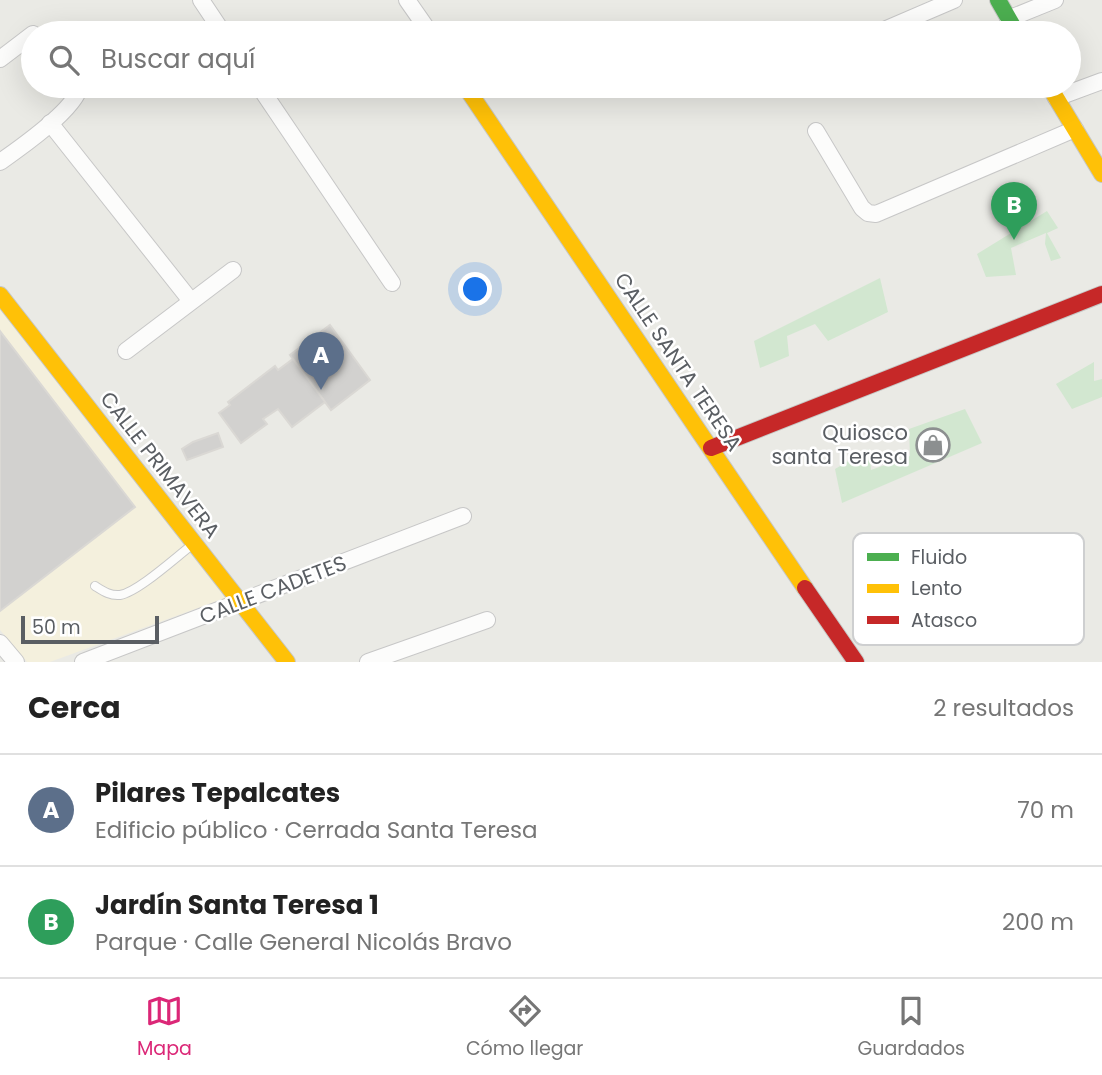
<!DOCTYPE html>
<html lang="es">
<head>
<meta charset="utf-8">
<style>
	:root { --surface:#fff; --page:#f6f6f6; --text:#222; --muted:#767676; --line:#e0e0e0; --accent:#db2777 }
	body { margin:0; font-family:Poppins,sans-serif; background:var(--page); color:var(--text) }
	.scale { position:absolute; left:21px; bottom:18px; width:138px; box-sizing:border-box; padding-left:7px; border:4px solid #5a5e63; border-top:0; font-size:19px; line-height:24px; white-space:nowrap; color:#5a5e63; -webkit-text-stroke:5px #fff; paint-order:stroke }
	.you { position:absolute; left:476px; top:290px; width:24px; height:24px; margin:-18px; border:5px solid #fff; border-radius:50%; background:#1a73e8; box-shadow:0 0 0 10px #1a73e833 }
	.badge { display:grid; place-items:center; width:46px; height:46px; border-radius:50%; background:var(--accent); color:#fff; font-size:23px; font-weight:700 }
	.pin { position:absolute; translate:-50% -58px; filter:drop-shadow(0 2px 4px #0008) }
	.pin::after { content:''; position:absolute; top:37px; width:24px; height:21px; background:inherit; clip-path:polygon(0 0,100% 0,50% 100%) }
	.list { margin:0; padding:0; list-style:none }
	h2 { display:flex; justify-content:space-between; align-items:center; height:91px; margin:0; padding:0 28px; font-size:30px }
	h2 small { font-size:23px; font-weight:400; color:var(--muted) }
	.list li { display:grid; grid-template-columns:46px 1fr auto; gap:21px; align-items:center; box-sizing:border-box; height:112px; padding:0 28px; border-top:2px solid var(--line) }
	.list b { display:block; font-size:26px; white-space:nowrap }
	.list p { margin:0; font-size:23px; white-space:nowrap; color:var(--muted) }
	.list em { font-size:23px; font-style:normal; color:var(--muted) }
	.icon { flex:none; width:38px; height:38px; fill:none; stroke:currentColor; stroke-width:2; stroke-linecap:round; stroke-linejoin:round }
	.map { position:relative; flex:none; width:1102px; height:662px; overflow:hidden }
	.search { position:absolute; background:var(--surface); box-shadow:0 7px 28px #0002; left:21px; right:21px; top:21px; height:77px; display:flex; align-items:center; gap:18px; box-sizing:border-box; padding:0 24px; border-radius:38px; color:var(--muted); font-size:26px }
	.sheet { height:315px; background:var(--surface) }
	nav { display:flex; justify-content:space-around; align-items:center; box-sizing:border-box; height:98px; border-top:2px solid var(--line); background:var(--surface); font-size:19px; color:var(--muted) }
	nav a { display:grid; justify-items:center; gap:4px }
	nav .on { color:var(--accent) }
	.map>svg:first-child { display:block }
	.commercial { fill:#f4f0dd }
	.green { fill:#d2e7d0 }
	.building { fill:#d2d1cf; stroke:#dad8d4; stroke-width:2 }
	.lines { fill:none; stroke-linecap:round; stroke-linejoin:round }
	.lane-casing { stroke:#c7c7c7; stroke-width:10 }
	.street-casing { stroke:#c7c7c7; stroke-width:18 }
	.fast-casing { stroke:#c6c7c5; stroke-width:18 }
	.slow-casing { stroke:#c6c7c5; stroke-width:18 }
	.jam-casing { stroke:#c6c7c5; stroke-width:18 }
	.lane { stroke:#fcfcfb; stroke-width:8 }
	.street { stroke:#fcfcfb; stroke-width:16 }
	.fast { stroke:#4caf50; stroke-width:16 }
	.slow { stroke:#ffc107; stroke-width:16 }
	.jam { stroke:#c62828; stroke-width:16 }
	.labels { text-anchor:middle; stroke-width:5; stroke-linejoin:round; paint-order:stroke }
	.street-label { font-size:21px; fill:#5a5e63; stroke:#fff }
	.poi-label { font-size:21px; fill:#5a5e63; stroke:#fff; text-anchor:end }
	.key { fill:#fff; stroke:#cecfd0; stroke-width:2 }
	.key-label { font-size:19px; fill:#5a5e63 }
</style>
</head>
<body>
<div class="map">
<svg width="1102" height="662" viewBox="0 0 1102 662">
	<rect width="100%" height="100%" fill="#eaeae5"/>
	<polygon class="commercial" points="0,306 228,597 50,662 27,662 0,630"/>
	<g class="green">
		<polygon points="1047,211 1058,228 1047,233 1061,258 1051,261 1045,244 1046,233 1011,248 1016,275 986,277 977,254"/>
		<polygon points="880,278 888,312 828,341 815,324 787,336 789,356 760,368 754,341"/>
		<polygon points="1094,362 1094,381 1102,379 1102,397 1072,409 1056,384"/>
		<polygon points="965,409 982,443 842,503 835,469 869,449 871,470 910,456 909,429"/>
	</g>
	<g class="building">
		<polygon points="330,325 370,380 331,410 290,355"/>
		<polygon points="0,331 135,507 0,611"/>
		<polygon points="293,359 325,402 292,427 278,409 263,419 267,424 241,443 219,413 230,405 228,402 275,366 278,370"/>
		<polygon points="218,433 223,447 187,460 182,449 193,442"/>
	</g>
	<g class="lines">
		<defs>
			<path id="lane" d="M95 586C103 591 110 596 120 595 138 592 176 557 192 545"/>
			<g id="street">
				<polyline points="201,0 223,33"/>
				<polyline points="407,0 430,33"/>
				<polyline points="1008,19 1055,0"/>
				<polyline points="877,33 954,0"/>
				<polyline points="0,59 33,34"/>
				<polyline points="259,86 392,283"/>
				<polyline points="1056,98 1102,81"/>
				<polyline points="50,123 191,301"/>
				<polyline points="816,131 862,208 868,213 876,214 1075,129"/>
				<path d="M0 162C20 148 76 109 80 86"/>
				<polyline points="126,351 233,270"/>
				<polyline points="0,643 16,662"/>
				<polyline points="83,662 463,516"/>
				<polyline points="368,662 487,620"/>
			</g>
			<polyline id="fast" points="998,0 1017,33"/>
			<g id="slow">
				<polyline points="465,86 805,588"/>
				<polyline points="1049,86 1102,174"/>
				<polyline points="0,295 287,662"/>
			</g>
			<g id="jam">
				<polyline points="711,448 1102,294"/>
				<polyline points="805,588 856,662"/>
			</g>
		</defs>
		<use href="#lane" class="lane-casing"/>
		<use href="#street" class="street-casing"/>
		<use href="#fast" class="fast-casing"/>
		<use href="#slow" class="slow-casing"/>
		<use href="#jam" class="jam-casing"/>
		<use href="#lane" class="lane"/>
		<use href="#street" class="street"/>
		<use href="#fast" class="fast"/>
		<use href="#slow" class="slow"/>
		<use href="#jam" class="jam"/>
	</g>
	<defs>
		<symbol id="shop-ring" viewBox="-11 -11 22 22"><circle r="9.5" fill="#fff" stroke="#8c8f90" stroke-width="1.5"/><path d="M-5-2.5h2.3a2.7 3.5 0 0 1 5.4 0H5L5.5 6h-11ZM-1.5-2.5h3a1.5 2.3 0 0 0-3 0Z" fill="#8c8f90"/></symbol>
	</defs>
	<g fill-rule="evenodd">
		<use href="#shop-ring" x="914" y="426" width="38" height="38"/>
	</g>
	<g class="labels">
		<g class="street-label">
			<text transform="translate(678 362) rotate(56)" y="7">CALLE SANTA TERESA</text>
			<text transform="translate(160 465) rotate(52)" y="7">CALLE PRIMAVERA</text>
			<text transform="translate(273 590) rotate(-21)" y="7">CALLE CADETES</text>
		</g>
		<g class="poi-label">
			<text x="908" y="440">Quiosco<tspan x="908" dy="24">santa Teresa</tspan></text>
		</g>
	</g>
	<rect x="853" y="533" width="231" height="112" rx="10" class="key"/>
	<rect x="867" y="553" width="32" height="8" fill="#4caf50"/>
	<rect x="867" y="584" width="32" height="9" fill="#ffc107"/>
	<rect x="867" y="616" width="32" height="8" fill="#c62828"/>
	<g class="key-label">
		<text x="911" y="564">Fluido</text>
		<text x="911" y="595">Lento</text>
		<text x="911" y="627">Atasco</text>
	</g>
</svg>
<div class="scale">50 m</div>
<div class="you"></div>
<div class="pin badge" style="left:321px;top:390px;background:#5c6f8a">A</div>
<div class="pin badge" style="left:1014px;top:240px;background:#2e9e5b">B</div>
<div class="search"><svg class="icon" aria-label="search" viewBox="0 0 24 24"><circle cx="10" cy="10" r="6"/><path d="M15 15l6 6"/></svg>Buscar aquí</div>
</div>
<section class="sheet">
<h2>Cerca<small>2 resultados</small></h2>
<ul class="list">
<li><span class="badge" style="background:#5c6f8a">A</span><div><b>Pilares Tepalcates</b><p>Edificio público · Cerrada Santa Teresa</p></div><em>70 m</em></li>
<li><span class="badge" style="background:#2e9e5b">B</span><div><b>Jardín Santa Teresa 1</b><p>Parque · Calle General Nicolás Bravo</p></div><em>200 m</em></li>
</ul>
</section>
<nav>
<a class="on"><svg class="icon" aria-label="map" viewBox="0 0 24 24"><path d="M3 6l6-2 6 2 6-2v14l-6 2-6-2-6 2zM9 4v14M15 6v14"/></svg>Mapa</a>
<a><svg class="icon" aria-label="directions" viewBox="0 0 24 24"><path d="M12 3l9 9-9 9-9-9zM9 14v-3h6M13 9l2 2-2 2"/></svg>Cómo llegar</a>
<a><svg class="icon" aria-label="saved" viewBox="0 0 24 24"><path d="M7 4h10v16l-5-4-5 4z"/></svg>Guardados</a>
</nav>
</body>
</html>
